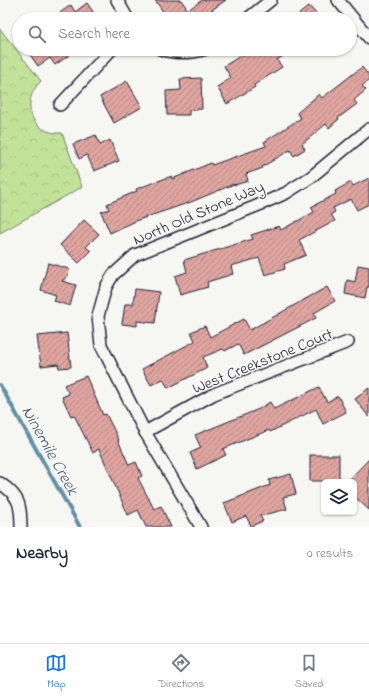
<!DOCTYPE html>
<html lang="en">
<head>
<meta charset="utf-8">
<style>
	:root { --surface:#fff; --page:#f2f2f3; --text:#1f2937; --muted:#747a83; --line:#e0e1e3; --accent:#1a73e8 }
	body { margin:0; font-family:"Indie Flower",sans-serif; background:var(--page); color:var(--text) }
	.controls { position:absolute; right:12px; bottom:12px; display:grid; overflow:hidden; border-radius:6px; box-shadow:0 1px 3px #0004 }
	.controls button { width:36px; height:36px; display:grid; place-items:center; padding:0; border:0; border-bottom:1px solid var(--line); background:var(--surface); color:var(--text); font:20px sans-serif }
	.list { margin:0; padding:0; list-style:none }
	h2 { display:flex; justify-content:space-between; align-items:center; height:52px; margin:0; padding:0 16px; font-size:17px }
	h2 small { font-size:13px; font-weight:400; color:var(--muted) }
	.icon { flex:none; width:22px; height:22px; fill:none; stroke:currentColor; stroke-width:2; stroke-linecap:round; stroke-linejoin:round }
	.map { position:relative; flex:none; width:369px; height:527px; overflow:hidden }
	.search { position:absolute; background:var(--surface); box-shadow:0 1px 3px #0004; left:12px; right:12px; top:12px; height:44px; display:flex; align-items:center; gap:10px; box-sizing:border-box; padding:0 14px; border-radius:22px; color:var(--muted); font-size:15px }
	.sheet { height:116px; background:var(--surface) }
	nav { display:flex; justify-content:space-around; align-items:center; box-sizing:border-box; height:56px; border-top:1px solid var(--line); background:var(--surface); font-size:11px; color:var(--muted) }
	nav a { display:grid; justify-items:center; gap:2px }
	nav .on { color:var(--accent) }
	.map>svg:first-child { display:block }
	.park { fill:url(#park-crowns); stroke:#72826a }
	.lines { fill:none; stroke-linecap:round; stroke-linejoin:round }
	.stream { stroke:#6291a3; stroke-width:4 }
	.building { fill:url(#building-hatch); stroke:#22223b }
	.minor-casing { stroke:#22223b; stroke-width:14 }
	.minor { stroke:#f6f6f2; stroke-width:11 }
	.labels { text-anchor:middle; stroke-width:3; stroke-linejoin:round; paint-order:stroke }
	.street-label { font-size:16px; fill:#22223b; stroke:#f6f6f2 }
	.water-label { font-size:17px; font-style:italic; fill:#425a6f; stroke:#f6f6f2 }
</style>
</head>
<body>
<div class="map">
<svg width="369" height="527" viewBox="0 0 369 527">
	<defs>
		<pattern id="park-crowns" width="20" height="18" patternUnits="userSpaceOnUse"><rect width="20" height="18" fill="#c3e299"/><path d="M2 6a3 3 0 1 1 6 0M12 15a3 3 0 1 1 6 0" fill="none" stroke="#a7c285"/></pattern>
		<pattern id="building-hatch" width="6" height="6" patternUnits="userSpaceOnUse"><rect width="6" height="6" fill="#dfa59f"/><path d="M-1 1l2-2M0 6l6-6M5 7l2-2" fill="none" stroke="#b48683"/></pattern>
	</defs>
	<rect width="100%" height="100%" fill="#f6f6f2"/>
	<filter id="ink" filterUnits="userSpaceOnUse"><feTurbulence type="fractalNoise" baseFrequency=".025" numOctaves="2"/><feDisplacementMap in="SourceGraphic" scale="8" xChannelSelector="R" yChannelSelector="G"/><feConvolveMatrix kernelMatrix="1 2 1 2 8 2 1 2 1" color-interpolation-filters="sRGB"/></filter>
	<g filter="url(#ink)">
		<path class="park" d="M0 29 41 81C19 102 31 135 62 133L82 187 0 233Z"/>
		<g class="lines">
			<polyline class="stream" points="0,385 80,527"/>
		</g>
		<g class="building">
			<polygon points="155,0 181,0 188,10 202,0 226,0 199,19 168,19"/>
			<polygon points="87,3 98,19 51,19 71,5 75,12"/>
			<polygon points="309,6 321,19 293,19"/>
			<polygon points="26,49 78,49 55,65 50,58 38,66"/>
			<polygon points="252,49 294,49 277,60 282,67 254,85 255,87 227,104 217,87 231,78 224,66"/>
			<polygon points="362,67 369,76 369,80 362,86 366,90 354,100 357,104 338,118 339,119 329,128 326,124 302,144 305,149 294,156 290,150 262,167 263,168 246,174 248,181 235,185 234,184 191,202 138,220 110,233 101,212 109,209 107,204 137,191 136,189 172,176 172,179 211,163 212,165 266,146 264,142 301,118 297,113 319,94 322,98"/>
			<polygon points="201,78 202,109 189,110 189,115 167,115 166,91 181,90 180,79"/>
			<polygon points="127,81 142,107 114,123 100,97"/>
			<polygon points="96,135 100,145 110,140 119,161 94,171 87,155 79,159 73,144"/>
			<polygon points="369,178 369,204 357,210 351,199 333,208 335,212 331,214 335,221 299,240 306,255 284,264 285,269 265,275 259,258 231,266 233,274 207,282 208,287 180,295 175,276 187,272 184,260 253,239 251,235 279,226 281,230 314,212 311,207 336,194 335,191 351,182 353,186"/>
			<polygon points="84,220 99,234 86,247 91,251 79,263 60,245"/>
			<polygon points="48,263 69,269 68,276 62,281 76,285 70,306 54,301 56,295 41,290"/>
			<polygon points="358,265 369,267 369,287 367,287 365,298 345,294 347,280 355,282"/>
			<polygon points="327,287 335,301 314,313 316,318 244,355 238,344 225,351 223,349 203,357 207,368 168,388 163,379 151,385 142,369 195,341 191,332 205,326 210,337 244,319 250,330"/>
			<polygon points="135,289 159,292 155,323 137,321 137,326 122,324 125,304 133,304"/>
			<polygon points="67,333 71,367 59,368 58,364 41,366 37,336"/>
			<polygon points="86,376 103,415 106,414 119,440 118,440 129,465 136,462 142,476 138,478 154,509 161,506 171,527 146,527 138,510 128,515 99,449 93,453 74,415 71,416 62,397 69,394 64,385"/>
			<polygon points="319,387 327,402 338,396 346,412 323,424 316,409 270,432 269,430 223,449 226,455 197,469 190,453 201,448 195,435 259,409 270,402 274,409"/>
			<polygon points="369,388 369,417 355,399"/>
			<rect x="310" y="455" width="29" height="26"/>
			<polygon points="369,459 369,510 354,496 354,482 347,482"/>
			<polygon points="291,474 296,494 283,497 287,509 260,516 263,521 251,526 246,516 232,522 224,503 270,485 269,480"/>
		</g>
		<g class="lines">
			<defs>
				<g id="minor">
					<polyline points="117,0 128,19"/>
					<polyline points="338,0 369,38"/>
					<polyline points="247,19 271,0"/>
					<path d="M160 49C176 54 190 54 206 49"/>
					<polyline points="60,105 112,49"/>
					<polyline points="145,432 214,394 348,342"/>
					<path d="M0 483C19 496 21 504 21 527"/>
					<polyline points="201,527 145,432 101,345 98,316 106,287 113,275 135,255 259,205 286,193 311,177 369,129"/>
				</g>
			</defs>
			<use href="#minor" class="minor-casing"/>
			<use href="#minor" class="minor"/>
		</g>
	</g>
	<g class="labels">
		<g class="street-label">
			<text transform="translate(198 212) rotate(-23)" y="6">North Old Stone Way</text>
			<text transform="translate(262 360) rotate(-22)" y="6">West Creekstone Court</text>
		</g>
		<g class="water-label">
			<text transform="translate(51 450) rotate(61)" y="6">Ninemile Creek</text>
		</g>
	</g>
</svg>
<div class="controls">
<button><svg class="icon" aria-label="layers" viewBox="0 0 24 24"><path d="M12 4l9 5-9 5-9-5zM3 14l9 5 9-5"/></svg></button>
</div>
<div class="search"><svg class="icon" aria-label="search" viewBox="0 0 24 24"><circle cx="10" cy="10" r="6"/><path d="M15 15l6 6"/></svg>Search here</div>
</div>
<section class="sheet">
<h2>Nearby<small>0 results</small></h2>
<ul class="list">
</ul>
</section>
<nav>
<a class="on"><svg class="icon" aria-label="map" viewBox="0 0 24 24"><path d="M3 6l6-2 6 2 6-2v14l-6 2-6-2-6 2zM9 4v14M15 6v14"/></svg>Map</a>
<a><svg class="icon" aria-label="directions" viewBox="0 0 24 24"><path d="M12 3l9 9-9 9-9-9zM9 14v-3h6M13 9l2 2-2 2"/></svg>Directions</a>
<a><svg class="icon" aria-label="saved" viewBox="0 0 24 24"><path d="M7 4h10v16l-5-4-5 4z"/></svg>Saved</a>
</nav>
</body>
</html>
